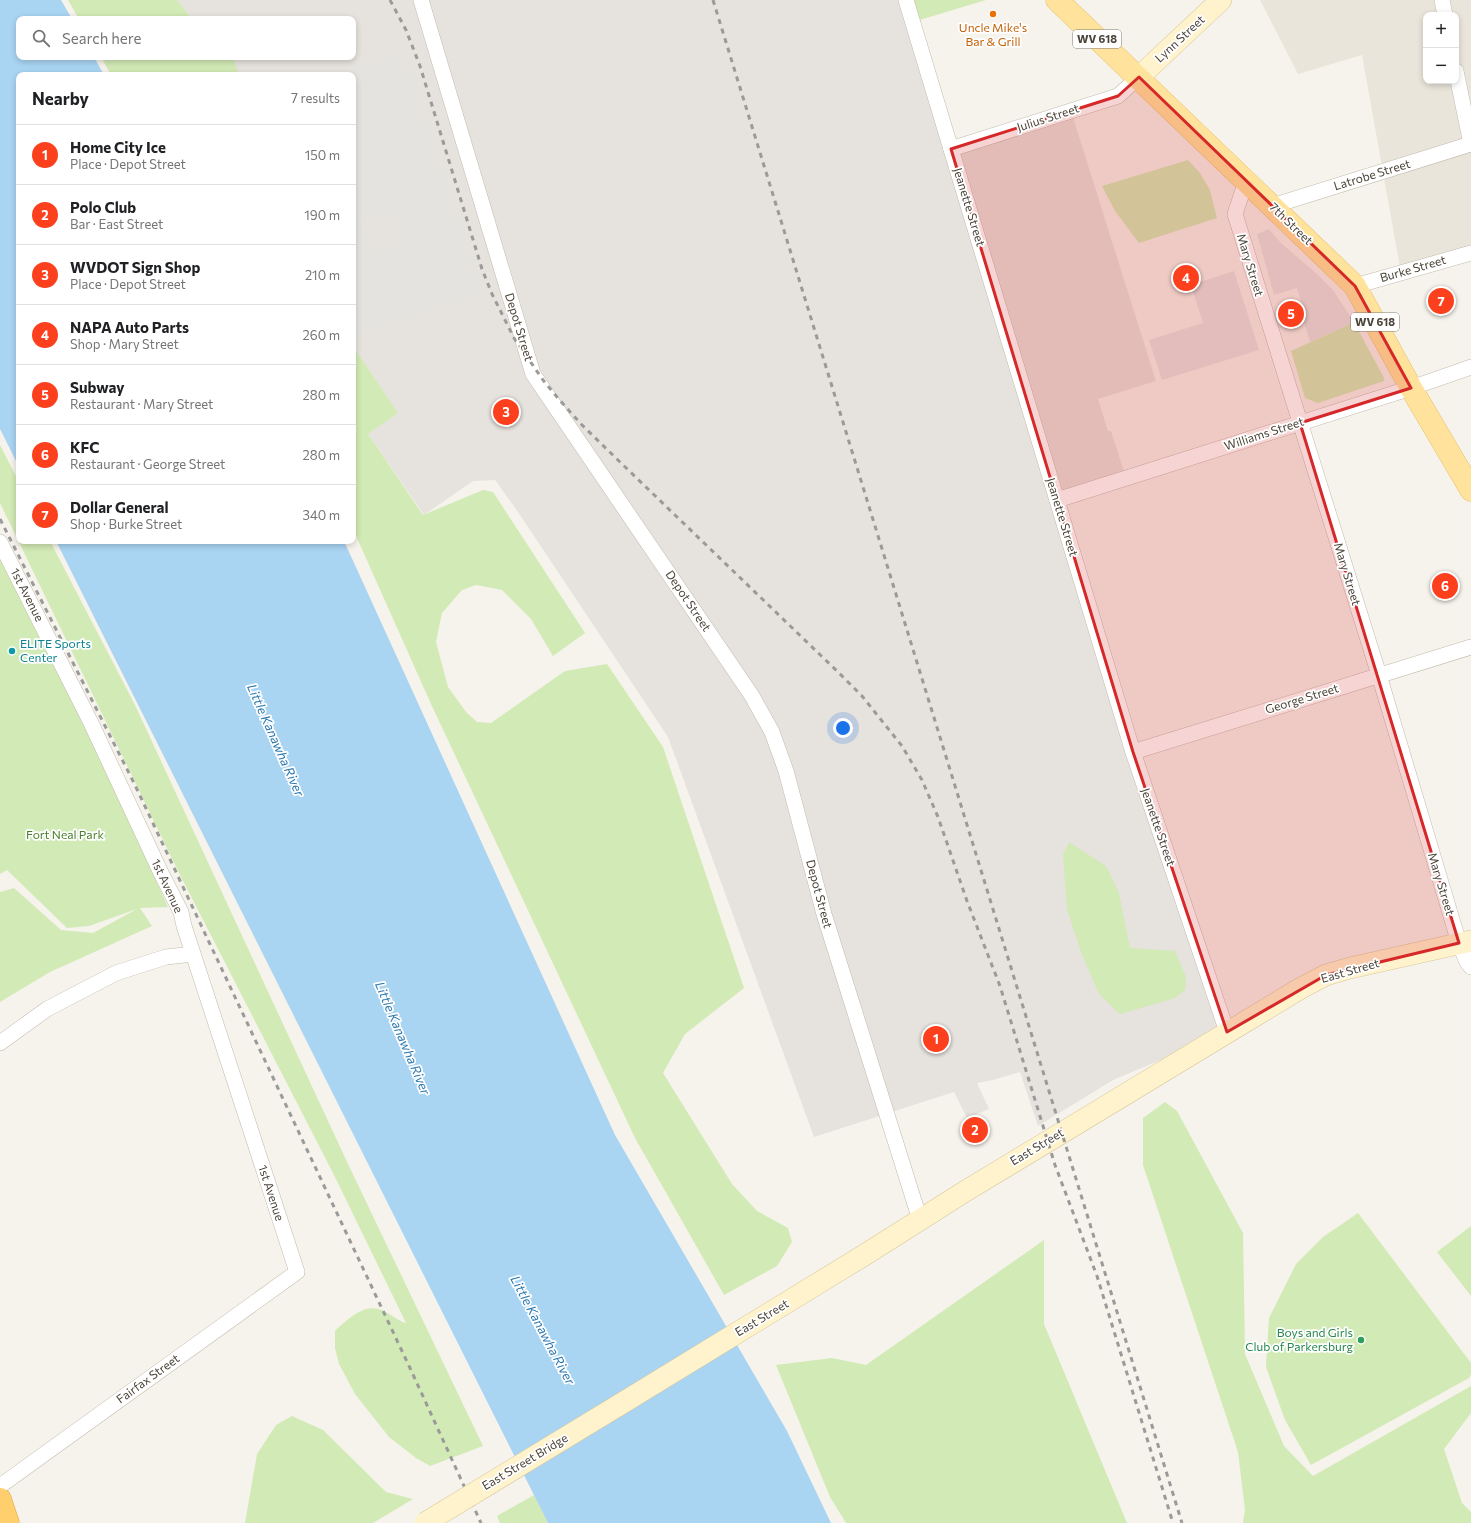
<!DOCTYPE html>
<html lang="en">
<head>
<meta charset="utf-8">
<style>
	:root { --surface:#fff; --page:#f6f6f6; --text:#202124; --muted:#757577; --line:#e0e0e0; --accent:#fc3f1d }
	body { margin:0; font-family:Commissioner,sans-serif; background:var(--page); color:var(--text) }
	.controls { position:absolute; right:12px; top:12px; display:grid; overflow:hidden; border-radius:8px; box-shadow:0 2px 6px #0003 }
	.controls button { width:36px; height:36px; display:grid; place-items:center; padding:0; border:0; border-bottom:1px solid var(--line); background:var(--surface); color:var(--text); font:20px sans-serif }
	.you { position:absolute; left:843px; top:728px; width:14px; height:14px; margin:-10px; border:3px solid #fff; border-radius:50%; background:#1a73e8; box-shadow:0 0 0 6px #1a73e833 }
	.badge { display:grid; place-items:center; width:26px; height:26px; border-radius:50%; background:var(--accent); color:#fff; font-size:13px; font-weight:700 }
	.pin { position:absolute; translate:-50% -50%; border:2px solid #fff; box-shadow:0 1px 4px #0006 }
	.list { margin:0; padding:0; list-style:none }
	h2 { display:flex; justify-content:space-between; align-items:center; height:52px; margin:0; padding:0 16px; font-size:17px }
	h2 small { font-size:13px; font-weight:400; color:var(--muted) }
	.list li { display:grid; grid-template-columns:26px 1fr auto; gap:12px; align-items:center; box-sizing:border-box; height:60px; padding:0 16px; border-top:1px solid var(--line) }
	.list b { display:block; font-size:15px; white-space:nowrap }
	.list p { margin:0; font-size:13px; white-space:nowrap; color:var(--muted) }
	.list em { font-size:13px; font-style:normal; color:var(--muted) }
	.icon { flex:none; width:22px; height:22px; fill:none; stroke:currentColor; stroke-width:2; stroke-linecap:round; stroke-linejoin:round }
	.map { position:relative; flex:none; width:1471px; height:1523px; overflow:hidden }
	.search { position:absolute; background:var(--surface); box-shadow:0 2px 6px #0003; left:16px; top:16px; width:340px; height:44px; display:flex; align-items:center; gap:10px; box-sizing:border-box; padding:0 14px; border-radius:8px; color:var(--muted); font-size:15px }
	.panel { position:absolute; background:var(--surface); box-shadow:0 2px 6px #0003; left:16px; top:72px; width:340px; height:472px; border-radius:8px }
	.map>svg:first-child { display:block }
	.residential { fill:#eae5da; fill-rule:evenodd }
	.industrial { fill:#e6e2dd }
	.green { fill:#d2eab5 }
	.parking { fill:#e5e3e0; fill-rule:evenodd }
	.water { fill:#a9d4f2 }
	.lines { fill:none; stroke-linecap:round; stroke-linejoin:round }
	.street-casing { stroke:#c2bbae; stroke-width:16 }
	.secondary-casing { stroke:#d6c79b; stroke-width:22 }
	.primary-casing { stroke:#e6c16a; stroke-width:23 }
	.highway-casing { stroke:#e0a43c; stroke-width:23 }
	.street { stroke:#fff; stroke-width:15 }
	.secondary { stroke:#fff3cd; stroke-width:21 }
	.primary { stroke:#ffe39c; stroke-width:22 }
	.highway { stroke:#ffcf6e; stroke-width:22 }
	.rail { stroke:#9a9a9a; stroke-width:3; stroke-dasharray:5 5; stroke-linecap:butt }
	.secondary-bridge-casing { stroke:#d6c79b; stroke-width:22; stroke-linecap:butt }
	.secondary-bridge { stroke:#fff3cd; stroke-width:21 }
	.marked { fill:#d62828; fill-opacity:0.2; stroke:#d62828; stroke-width:3; stroke-linejoin:round }
	.food-dot { fill:#e8710a; stroke:#fff; stroke-width:1.5 }
	.culture-dot { fill:#0f9aa8; stroke:#fff; stroke-width:1.5 }
	.leisure-dot { fill:#2e9e5b; stroke:#fff; stroke-width:1.5 }
	.labels { text-anchor:middle; stroke-width:3.5; stroke-linejoin:round; paint-order:stroke }
	.shield { fill:#fff; stroke:#817c74; stroke-width:1 }
	.shield-label { font-size:11px; font-weight:bold; fill:#4b4439 }
	.food-label { font-size:12px; fill:#c56008; stroke:#fff }
	.street-label { font-size:12px; fill:#4b4439; stroke:#fff }
	.culture-label { font-size:12px; fill:#0d838f; stroke:#fff; text-anchor:start }
	.park-label { font-size:12px; fill:#4a7f2a; stroke:#fff }
	.leisure-label { font-size:12px; fill:#27864d; stroke:#fff; text-anchor:end }
	.water-label { font-size:13px; font-style:italic; fill:#2e7ab2; stroke:#fff }
</style>
</head>
<body>
<div class="map">
<svg width="1471" height="1523" viewBox="0 0 1471 1523">
	<rect width="100%" height="100%" fill="#f6f3ec"/>
	<path class="residential" d="M1260 0H1471V253L1401 273 1362 55 1298 74ZM1426 15H1456V81H1426Z"/>
	<polygon class="industrial" points="177,0 906,0 951,149 1071,111 1156,381 1098,399 1108,431 1111,431 1126,478 1057,499 1227,1032 1113,1080 1038,1126 1020,1072 993,1080 977,1083 989,1109 967,1118 954,1092 814,1137 668,737 518,512 495,480 473,481 424,515 368,434 398,413 353,346 353,75 238,75 232,57 353,57 353,19 192,19"/>
	<g class="green">
		<polygon points="68,0 177,0 192,19 79,19"/>
		<polygon points="906,0 986,0 913,22"/>
		<polygon points="101,57 233,57 239,75 111,75"/>
		<polygon points="1188,160 1200,173 1210,190 1217,218 1139,243 1115,211 1102,186"/>
		<polygon points="1354,322 1384,378 1384,381 1318,403 1305,398 1291,351"/>
		<polygon points="353,346 398,413 368,434 423,515 483,490 493,492 585,633 553,656 531,619 502,590 476,585 462,590 442,613 436,642 448,687 466,712 477,722 491,723 565,671 607,664 663,747 744,988 685,1034 663,1073 732,1184 757,1211 788,1228 792,1242 777,1266 724,1295 635,1138 431,704 353,529"/>
		<path d="M0 445 19 482V541H50L135 705 348 1164 483 1446 430 1466 416 1458 389 1437 355 1394 339 1364 335 1348V1331C346 1321 362 1305 378 1309 388 1311 397 1321 406 1323L334 1175 180 875 0 503Z"/>
		<polygon points="0,557 86,725 168,907 140,908 152,926 50,972 0,1002 0,892 14,888 61,930 93,933 137,909 89,926 67,928 7,870 0,874"/>
		<polygon points="1069,842 1106,866 1119,893 1130,948 1175,951 1186,977 1185,990 1175,998 1120,1014 1099,994 1081,952 1067,909 1063,855"/>
		<polygon points="1165,1102 1177,1111 1243,1233 1245,1354 1284,1446 1313,1476 1471,1386 1471,1413 1444,1449 1462,1503 1471,1512 1471,1523 1243,1523 1245,1510 1238,1452 1143,1165 1143,1118"/>
		<polygon points="1358,1213 1471,1363 1471,1374 1469,1378 1311,1465 1285,1420 1266,1367 1269,1318 1296,1264 1323,1237"/>
		<polygon points="1471,1226 1471,1296 1437,1252"/>
		<polygon points="1044,1240 1044,1324 1127,1523 846,1523 830,1497 776,1365 832,1358 866,1365"/>
		<polygon points="292,1416 323,1430 386,1492 413,1499 373,1523 245,1523 257,1454 276,1425"/>
		<polygon points="534,1495 548,1523 500,1523 497,1516"/>
	</g>
	<g class="parking">
		<path d="M405 51 484 293 353 336V75H322ZM388 212 398 245 373 252 362 219Z"/>
		<polygon points="1269,229 1280,242 1317,274 1333,290 1354,322 1310,342 1301,312 1304,311 1297,288 1274,295 1257,234"/>
		<polygon points="1234,271 1259,350 1162,380 1149,340 1203,323 1191,285"/>
	</g>
	<g class="water">
		<polygon points="0,0 61,0 72,19 19,19 19,57 94,57 104,75 19,75 19,467 0,429"/>
		<polygon points="56,541 344,541 615,1135 787,1431 831,1523 548,1523"/>
	</g>
	<g class="lines">
		<defs>
			<g id="street">
				<polyline points="421,0 533,374 752,696 772,732 786,771 824,914 920,1220"/>
				<polyline points="906,0 1133,752 1227,1032"/>
				<polyline points="1442,0 1445,15"/>
				<polyline points="1456,71 1471,144"/>
				<polyline points="951,149 1118,96 1139,77"/>
				<polyline points="1246,181 1235,214 1379,675 1459,943 1467,962 1471,967"/>
				<polyline points="1272,206 1471,144"/>
				<polyline points="1355,286 1471,253"/>
				<polyline points="1057,500 1411,388 1471,367"/>
				<polyline points="0,542 92,725 161,873 181,912 184,926 297,1272 0,1486"/>
				<polyline points="1133,752 1471,647"/>
				<polyline points="0,1043 47,1009 116,973 166,957 193,954"/>
			</g>
			<g id="secondary">
				<polyline points="1139,77 1221,0"/>
				<polyline points="624,1402 866,1254 964,1192 1301,988 1326,975 1350,968 1471,941"/>
			</g>
			<polyline id="primary" points="1057,0 1355,286 1411,388 1471,490"/>
			<polyline id="highway" points="0,1499 8,1523"/>
		</defs>
		<use href="#street" class="street-casing"/>
		<use href="#secondary" class="secondary-casing"/>
		<use href="#primary" class="primary-casing"/>
		<use href="#highway" class="highway-casing"/>
		<use href="#street" class="street"/>
		<use href="#secondary" class="secondary"/>
		<use href="#primary" class="primary"/>
		<use href="#highway" class="highway"/>
		<g class="rail">
			<polyline points="390,0 406,30 420,66 482,269 492,294 514,338 543,380 557,397 581,424 621,463 838,672 862,696 902,746 922,780 938,817 967,901 1000,986 1055,1165 1097,1276 1173,1523"/>
			<polyline points="713,0 1182,1523"/>
			<polyline points="0,519 134,783 410,1368 481,1523"/>
		</g>
		<defs>
			<polyline id="secondary-bridge" points="425,1523 624,1402"/>
		</defs>
		<use href="#secondary-bridge" class="secondary-bridge-casing"/>
		<use href="#secondary-bridge" class="secondary-bridge"/>
	</g>
	<path class="marked" d="M1139 77 1355 286 1411 388 1300 423 1459 943 1326 975 1227 1032 1133 752 951 149 1118 96Z"/>
	<circle class="food-dot" cx="993" cy="14" r="4"/>
	<circle class="culture-dot" cx="12" cy="651" r="4"/>
	<circle class="leisure-dot" cx="1361" cy="1340" r="4"/>
	<g class="labels">
		<g class="shield">
			<rect x="1073" y="30" width="48" height="18" rx="3"/>
			<rect x="1351" y="313" width="48" height="18" rx="3"/>
		</g>
		<g class="shield-label">
			<text x="1097" y="43">WV 618</text>
			<text x="1375" y="326">WV 618</text>
		</g>
		<g class="food-label">
			<text x="993" y="32">Uncle Mike's<tspan x="993" dy="14">Bar &amp; Grill</tspan></text>
		</g>
		<g class="street-label">
			<text transform="translate(1180 39) rotate(-43)" y="4">Lynn Street</text>
			<text transform="translate(1048 118) rotate(-18)" y="4">Julius Street</text>
			<text transform="translate(1372 175) rotate(-17)" y="4">Latrobe Street</text>
			<text transform="translate(969 207) rotate(73)" y="4">Jeanette Street</text>
			<text transform="translate(1291 224) rotate(44)" y="4">7th Street</text>
			<text transform="translate(1250 265) rotate(73)" y="4">Mary Street</text>
			<text transform="translate(1413 269) rotate(-16)" y="4">Burke Street</text>
			<text transform="translate(519 327) rotate(73)" y="4">Depot Street</text>
			<text transform="translate(1264 434) rotate(-18)" y="4">Williams Street</text>
			<text transform="translate(1062 517) rotate(73)" y="4">Jeanette Street</text>
			<text transform="translate(1347 574) rotate(73)" y="4">Mary Street</text>
			<text transform="translate(27 595) rotate(63)" y="4">1st Avenue</text>
			<text transform="translate(688 601) rotate(56)" y="4">Depot Street</text>
			<text transform="translate(1302 699) rotate(-17)" y="4">George Street</text>
			<text transform="translate(1158 827) rotate(71)" y="4">Jeanette Street</text>
			<text transform="translate(1441 884) rotate(73)" y="4">Mary Street</text>
			<text transform="translate(167 886) rotate(65)" y="4">1st Avenue</text>
			<text transform="translate(819 894) rotate(75)" y="4">Depot Street</text>
			<text transform="translate(1350 971) rotate(-16)" y="4">East Street</text>
			<text transform="translate(1037 1147) rotate(-31)" y="4">East Street</text>
			<text transform="translate(271 1193) rotate(72)" y="4">1st Avenue</text>
			<text transform="translate(762 1318) rotate(-31)" y="4">East Street</text>
			<text transform="translate(148 1379) rotate(-36)" y="4">Fairfax Street</text>
			<text transform="translate(525 1462) rotate(-31)" y="4">East Street Bridge</text>
		</g>
		<g class="culture-label">
			<text x="20" y="648">ELITE Sports<tspan x="20" dy="14">Center</tspan></text>
		</g>
		<g class="park-label">
			<text x="65" y="839">Fort Neal Park</text>
		</g>
		<g class="leisure-label">
			<text x="1353" y="1337">Boys and Girls<tspan x="1353" dy="14">Club of Parkersburg</tspan></text>
		</g>
		<g class="water-label">
			<text transform="translate(276 740) rotate(66)" y="5">Little Kanawha River</text>
			<text transform="translate(403 1038) rotate(67)" y="5">Little Kanawha River</text>
			<text transform="translate(543 1330) rotate(62)" y="5">Little Kanawha River</text>
		</g>
	</g>
</svg>
<div class="controls">
<button>+</button>
<button>−</button>
</div>
<div class="you"></div>
<div class="pin badge" style="left:936px;top:1039px">1</div>
<div class="pin badge" style="left:975px;top:1130px">2</div>
<div class="pin badge" style="left:506px;top:412px">3</div>
<div class="pin badge" style="left:1186px;top:278px">4</div>
<div class="pin badge" style="left:1291px;top:314px">5</div>
<div class="pin badge" style="left:1445px;top:586px">6</div>
<div class="pin badge" style="left:1441px;top:301px">7</div>
<div class="search"><svg class="icon" aria-label="search" viewBox="0 0 24 24"><circle cx="10" cy="10" r="6"/><path d="M15 15l6 6"/></svg>Search here</div>
<section class="panel">
<h2>Nearby<small>7 results</small></h2>
<ul class="list">
<li><span class="badge">1</span><div><b>Home City Ice</b><p>Place · Depot Street</p></div><em>150 m</em></li>
<li><span class="badge">2</span><div><b>Polo Club</b><p>Bar · East Street</p></div><em>190 m</em></li>
<li><span class="badge">3</span><div><b>WVDOT Sign Shop</b><p>Place · Depot Street</p></div><em>210 m</em></li>
<li><span class="badge">4</span><div><b>NAPA Auto Parts</b><p>Shop · Mary Street</p></div><em>260 m</em></li>
<li><span class="badge">5</span><div><b>Subway</b><p>Restaurant · Mary Street</p></div><em>280 m</em></li>
<li><span class="badge">6</span><div><b>KFC</b><p>Restaurant · George Street</p></div><em>280 m</em></li>
<li><span class="badge">7</span><div><b>Dollar General</b><p>Shop · Burke Street</p></div><em>340 m</em></li>
</ul>
</section>
</div>
</body>
</html>
